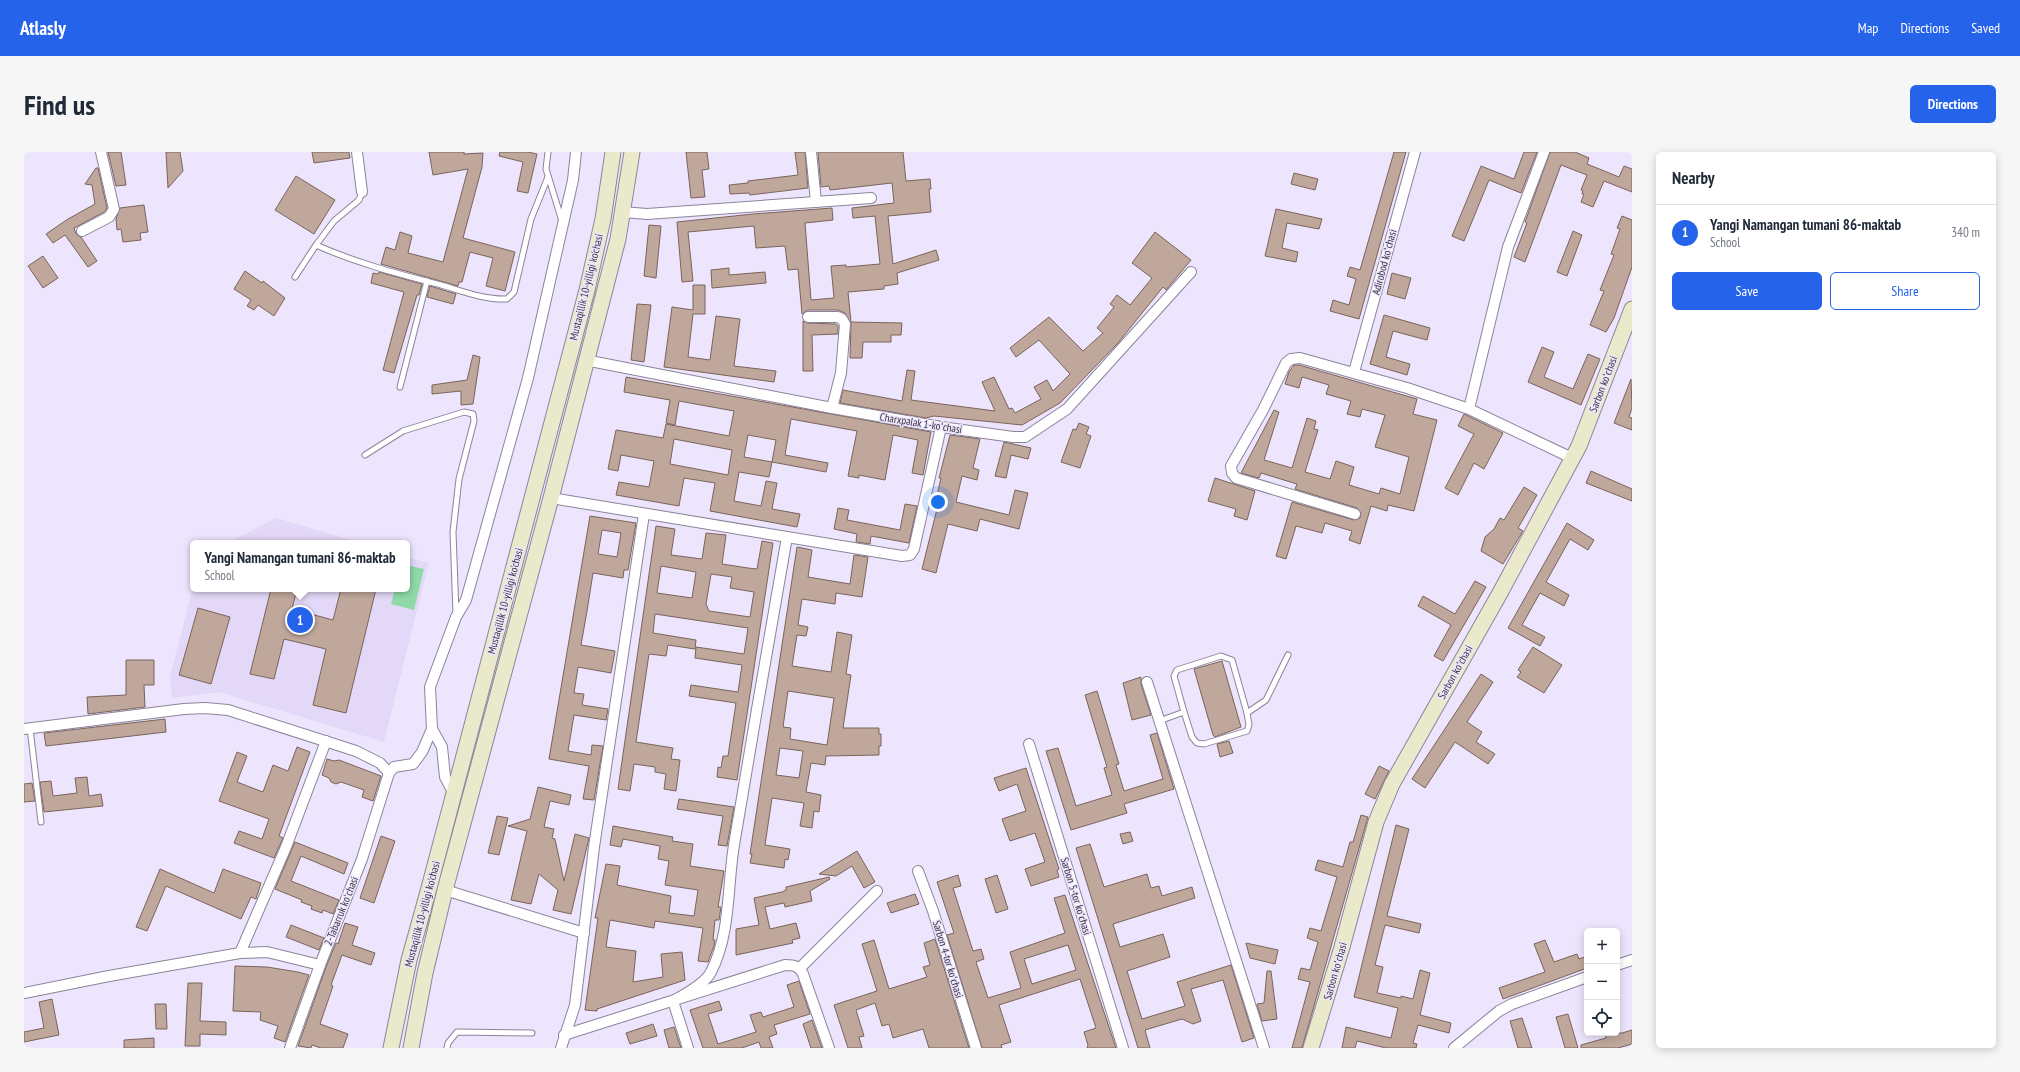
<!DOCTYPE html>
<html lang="en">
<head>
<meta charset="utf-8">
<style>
	:root { --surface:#fff; --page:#f6f6f7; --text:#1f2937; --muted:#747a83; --line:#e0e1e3; --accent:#2563eb }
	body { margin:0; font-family:"PT Sans Narrow",sans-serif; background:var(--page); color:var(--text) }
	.controls { position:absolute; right:12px; bottom:12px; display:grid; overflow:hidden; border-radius:6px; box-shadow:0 2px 10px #0003 }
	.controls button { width:36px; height:36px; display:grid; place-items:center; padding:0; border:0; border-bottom:1px solid var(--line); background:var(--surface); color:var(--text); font:20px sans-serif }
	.you { position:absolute; left:914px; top:350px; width:14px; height:14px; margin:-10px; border:3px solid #fff; border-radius:50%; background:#1a73e8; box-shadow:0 0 0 6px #1a73e833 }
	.badge { display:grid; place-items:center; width:26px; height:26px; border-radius:50%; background:var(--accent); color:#fff; font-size:13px; font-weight:700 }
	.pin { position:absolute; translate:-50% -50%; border:2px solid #fff; box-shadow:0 1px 4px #0006 }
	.popup { position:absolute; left:166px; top:388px; width:220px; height:52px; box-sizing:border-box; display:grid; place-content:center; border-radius:6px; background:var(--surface); filter:drop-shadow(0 1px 3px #0005); font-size:13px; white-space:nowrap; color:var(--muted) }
	.popup b { font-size:15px; color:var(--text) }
	.popup::after { content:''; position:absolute; left:50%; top:100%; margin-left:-8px; border:8px solid transparent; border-top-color:var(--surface) }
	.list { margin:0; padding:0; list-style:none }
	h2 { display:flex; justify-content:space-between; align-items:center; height:52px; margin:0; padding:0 16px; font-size:17px }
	h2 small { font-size:13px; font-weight:400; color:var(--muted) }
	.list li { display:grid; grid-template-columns:26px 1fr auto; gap:12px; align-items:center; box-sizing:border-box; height:56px; padding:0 16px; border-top:1px solid var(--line) }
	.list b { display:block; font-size:15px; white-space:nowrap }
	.list p { margin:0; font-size:13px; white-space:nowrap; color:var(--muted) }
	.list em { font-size:13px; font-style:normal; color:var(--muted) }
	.actions { display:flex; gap:8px; padding:12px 16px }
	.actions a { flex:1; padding:9px 0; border:1px solid var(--accent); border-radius:6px; text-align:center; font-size:14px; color:var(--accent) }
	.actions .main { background:var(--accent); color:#fff }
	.icon { flex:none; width:22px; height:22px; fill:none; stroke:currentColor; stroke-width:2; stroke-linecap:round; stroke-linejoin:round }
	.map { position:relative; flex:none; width:1608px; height:896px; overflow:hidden; border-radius:6px }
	header { display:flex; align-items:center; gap:24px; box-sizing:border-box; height:56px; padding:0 20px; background:var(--accent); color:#fff }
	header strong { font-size:19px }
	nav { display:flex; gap:22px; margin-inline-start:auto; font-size:14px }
	.intro { display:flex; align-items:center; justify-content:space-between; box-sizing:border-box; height:96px; padding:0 24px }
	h1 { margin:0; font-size:28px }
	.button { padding:10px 18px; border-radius:6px; background:var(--accent); color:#fff; font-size:14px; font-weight:700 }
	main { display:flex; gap:24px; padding:0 24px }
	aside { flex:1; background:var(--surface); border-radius:6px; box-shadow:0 2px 10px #0003 }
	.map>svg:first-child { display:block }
	.built { fill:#e3d8f7 }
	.green { fill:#8ed9a7 }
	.building { fill:#c0a79c; stroke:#7a635a; fill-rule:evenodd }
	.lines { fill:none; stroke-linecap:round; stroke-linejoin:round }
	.lane-casing { stroke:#8c849a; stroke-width:7 }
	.street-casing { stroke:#8c849a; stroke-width:12 }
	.secondary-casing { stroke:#8c849a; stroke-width:17 }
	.lane { stroke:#fff; stroke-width:5 }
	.street { stroke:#fff; stroke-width:10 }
	.secondary { stroke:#eae9cc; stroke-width:15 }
	.labels { text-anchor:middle; stroke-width:3; stroke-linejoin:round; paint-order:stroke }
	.street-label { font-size:11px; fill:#3a3741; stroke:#ede5fd }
</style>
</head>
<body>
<header>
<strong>Atlasly</strong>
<nav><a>Map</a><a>Directions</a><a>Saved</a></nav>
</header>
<div class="intro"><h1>Find us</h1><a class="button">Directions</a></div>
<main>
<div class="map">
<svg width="1608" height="896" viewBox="0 0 1608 896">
	<rect width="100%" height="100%" fill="#ede5fd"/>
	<g class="built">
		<polygon points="252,366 337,391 204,391"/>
		<polygon points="383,405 405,411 360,590 195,540 148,546 146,525 169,436 383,437"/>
	</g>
	<polygon class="green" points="383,413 400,417 390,458 367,452 371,437 383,437"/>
	<g class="building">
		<polygon points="84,0 97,0 102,33 92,34"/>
		<polygon points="142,0 156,0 159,19 144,36"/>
		<polygon points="288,0 325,0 326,6 290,11"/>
		<polygon points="405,0 440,0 440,2 459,1 458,15 439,86 491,100 481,139 462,134 469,106 446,100 438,130 435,130 434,134 357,112 362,95 371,98 376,80 388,84 384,101 419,110 444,17 409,23"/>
		<polygon points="476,0 504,0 513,2 504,41 493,39 499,10 475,4"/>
		<polygon points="662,0 683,0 685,17 678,18 681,45 667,46"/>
		<polygon points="771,0 781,0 784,36 726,43 725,41 706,42 705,33 724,31 724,29 774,23"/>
		<polygon points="794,0 879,0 882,29 906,27 907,37 905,37 907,60 864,64 869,112 912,98 915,108 873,121 874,132 860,134 860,137 824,140 827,170 878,171 877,183 867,183 867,190 839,190 838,206 826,206 827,172 821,161 814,158 784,158 778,162 774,117 764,118 761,94 732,96 730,74 664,80 669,129 658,130 653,70 729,62 808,56 809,68 781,71 787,148 810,146 807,114 822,113 822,115 856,112 851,64 829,66 828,56 870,51 868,31 806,38 805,34 797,35"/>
		<polygon points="1370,0 1382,0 1335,167 1306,159 1309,148 1325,153 1332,127 1323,124 1326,115 1336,118"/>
		<polygon points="1500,0 1513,0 1497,41 1465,28 1440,89 1428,84 1457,14 1490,27"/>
		<polygon points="1526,0 1551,0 1565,6 1563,12 1595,25 1600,14 1608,17 1608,40 1580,29 1569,55 1557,50 1560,42 1558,42 1559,39 1557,38 1563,23 1537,13 1501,110 1490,105 1503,71 1501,70"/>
		<polygon points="72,16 74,16 83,56 80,60 50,76 52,82 57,85 73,109 64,115 41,83 29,91 22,82 44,67 71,52 68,33 61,32"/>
		<polygon points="1270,21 1294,27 1291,38 1267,32"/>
		<polygon points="272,24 311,48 290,82 251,58"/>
		<polygon points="120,53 124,80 116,81 117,88 99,90 97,77 93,78 92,67 96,56"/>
		<polygon points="1252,57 1298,67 1295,77 1263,71 1258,96 1274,100 1272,110 1241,104"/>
		<polygon points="1598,64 1608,68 1608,115 1590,166 1582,180 1566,173 1580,139 1576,138 1590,103 1587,102 1596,77 1593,76"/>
		<polygon points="625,73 637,74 632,126 620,124"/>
		<polygon points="1549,79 1558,83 1543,124 1533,120"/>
		<polygon points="1131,80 1167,108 1142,138 1139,135 1094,191 1036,251 998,273 910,264 902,266 816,251 819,238 878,249 883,218 891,219 887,248 971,259 958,230 970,225 985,257 988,256 991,261 1017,247 1010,235 1023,228 1029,239 1046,222 1015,188 992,205 986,196 1025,165 1059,199 1079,181 1073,176 1090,155 1086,152 1093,143 1106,153 1128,126 1108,111"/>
		<polygon points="19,104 34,126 19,136 4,114"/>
		<polygon points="705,116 705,123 741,120 742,131 688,136 687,118"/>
		<polygon points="221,119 238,131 239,129 261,146 250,164 234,153 230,158 223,154 227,148 210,137"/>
		<polygon points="355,120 398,132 395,143 393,143 370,221 359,218 380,140 347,131 349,121 354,122"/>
		<polygon points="1368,121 1387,126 1381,147 1363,142"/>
		<polygon points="669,133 681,133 681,162 669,162 664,205 686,208 692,164 716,167 710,214 752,219 750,230 640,215 648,155 669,158"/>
		<polygon points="406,134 432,142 429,152 403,145"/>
		<polygon points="613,152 627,153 620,210 607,208"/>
		<polygon points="1360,163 1406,176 1403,188 1369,179 1362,205 1386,212 1383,223 1346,212"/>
		<polygon points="779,169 784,171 812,172 814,174 814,182 788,183 789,219 779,219"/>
		<polygon points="1518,195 1530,200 1520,225 1549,237 1564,202 1576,207 1557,253 1504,230"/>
		<polygon points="449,203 456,205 449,252 437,253 437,239 408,242 408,233 443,228"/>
		<polygon points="1270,213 1275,213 1393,247 1389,262 1413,268 1390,359 1364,353 1363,359 1347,354 1336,392 1325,388 1328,379 1301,371 1298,381 1272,374 1262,407 1252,404 1268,350 1330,368 1336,366 1337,361 1333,356 1271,337 1273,332 1237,321 1235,326 1217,321 1250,258 1255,260 1240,308 1268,316 1283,266 1292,269 1290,277 1294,278 1281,320 1306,327 1312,309 1330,315 1325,333 1355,342 1357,336 1376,342 1385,305 1351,295 1361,263 1338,257 1336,265 1323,262 1327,249 1302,242 1305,233 1278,225 1275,236 1261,232 1265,220"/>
		<path d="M602 225 907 280 899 323 888 321 894 288 869 283 861 328 835 323V326L824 324 833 279 767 267 761 303 804 311 802 320 748 310 745 325 715 320 710 349 737 354 742 329 753 331 748 357 776 362 773 375 686 359 691 331 660 326 655 354 592 343 595 330 625 335 630 309 597 303 594 319 584 317 592 278 639 286 642 272 705 284 710 259 655 249 651 273 642 271 646 248 600 240ZM724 283 752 288 748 310 720 305ZM650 287 708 298 704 323 646 312Z"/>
		<polygon points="1607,227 1608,256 1605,265 1608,266 1608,278 1590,271"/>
		<polygon points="1440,262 1479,281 1460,317 1450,311 1434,343 1421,336 1450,282 1434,274"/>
		<polygon points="1055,271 1065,275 1062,282 1067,284 1056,316 1037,310 1049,277 1052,278"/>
		<polygon points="926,283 956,287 949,316 955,318 953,328 938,324 932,350 985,363 991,338 1004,341 995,377 956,367 953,379 924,372 912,421 898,417 913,357 910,356 917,326 915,326"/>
		<polygon points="980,290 1007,296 1004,307 987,303 982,326 971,324"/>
		<polygon points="1567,319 1608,337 1608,349 1562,331"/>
		<polygon points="1191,326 1231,339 1223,368 1210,364 1212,357 1184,349"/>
		<polygon points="1500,335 1513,343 1494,376 1499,379 1479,412 1457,399 1461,385 1470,377 1476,366 1480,368"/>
		<polygon points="881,352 893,354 885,391 847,384 846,392 832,390 833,382 810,377 814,356 825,358 823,368 876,378"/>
		<path d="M566 364 612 371 604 418H600L599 426 569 421 563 459 557 493 591 499 587 521 554 515 550 541 560 542 558 553 584 557 582 568 550 563 544 599 567 603 568 593 579 594 570 648 559 647 565 614 525 607ZM578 378 597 381 593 405 574 402Z"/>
		<polygon points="1543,371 1570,388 1564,398 1546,387 1522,430 1545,443 1540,454 1516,441 1498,473 1521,485 1516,494 1484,476"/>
		<path d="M632 374 651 377 647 403 678 407 682 381 702 383 698 412 724 416 733 417 738 389 749 391 713 628 693 625 694 615 697 616 699 604H704L712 551 665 544 667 533 714 540 718 513 671 506 672 495 720 502 724 476 631 462 629 481 672 488 671 497 644 493 642 504 625 502 612 590 649 596 647 607 656 608 652 639 640 637 642 622 631 620V615L610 612 606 639 594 637ZM637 414 672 420 668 446 633 441ZM687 422 708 425 706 436 730 440 726 465 685 459 682 452Z"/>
		<path d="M773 395 788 398 784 425 826 432 830 403 844 405 838 445 812 441 811 452 778 447 774 473 784 475 782 484 773 483 768 514 807 520 813 480 828 483 822 522 827 523 819 576H855V582H857V594H855V603L802 604 801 613 787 611 782 640 797 643 795 660 790 659 788 676 776 674 780 651 748 646 741 693 766 697 764 708 761 707 760 716 726 711 728 702H726ZM764 539 810 546 803 593 766 587 767 576 759 575ZM756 596 779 599 775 626 752 623Z"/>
		<polygon points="1451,429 1462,435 1419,509 1410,504 1427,473 1394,454 1399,444 1431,462"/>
		<polygon points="247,437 273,437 268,457 309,468 317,437 352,437 322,561 289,553 302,497 260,487 250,527 226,522"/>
		<polygon points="174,456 206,465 187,532 155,523"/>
		<polygon points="1509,495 1538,513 1520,541 1493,525 1497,520 1494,518"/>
		<polygon points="102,508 130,508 130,533 120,533 121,555 64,562 63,545 102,543"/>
		<polygon points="1198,509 1217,575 1191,585 1189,583 1170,517"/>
		<polygon points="1457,522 1469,530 1443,570 1458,580 1452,590 1471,602 1464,612 1431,590 1401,636 1388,627"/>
		<polygon points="1117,525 1117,532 1127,563 1108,568 1099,531"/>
		<polygon points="1073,539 1095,612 1092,613 1100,639 1139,627 1126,583 1133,581 1150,637 1100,652 1103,661 1047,678 1022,599 1034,596 1052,654 1088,643 1080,616 1083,615 1061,543"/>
		<polygon points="141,567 142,580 22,594 20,581"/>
		<polygon points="1205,589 1209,601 1196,605 1193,592"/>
		<polygon points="273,595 286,600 255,684 259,686 250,706 210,691 215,679 238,687 245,667 195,649 213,600 223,604 213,630 239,640 249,613 264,619"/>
		<polygon points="303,607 310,609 315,608 357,624 349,649 338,645 340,638 317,630 312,632 307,630 305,626 298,623"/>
		<polygon points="1355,614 1365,619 1351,647 1341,642"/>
		<polygon points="1002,616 1035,717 1033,718 1035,725 1007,734 1001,717 1021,710 1011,681 986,689 978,667 1002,659 993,632 975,639 970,626"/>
		<polygon points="63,625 65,644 77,642 79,654 20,660 16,630 27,629 29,644 53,641 51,626"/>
		<polygon points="8,631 11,649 0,650 0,632"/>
		<polygon points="514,635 547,643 545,653 526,649 520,675 530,677 528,686 531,687 540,729 551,682 565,686 547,762 529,758 534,738 515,722 507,752 487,748 503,679 484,674 506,667"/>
		<polygon points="655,647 710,655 703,694 694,693 699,664 653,657"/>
		<polygon points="1337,663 1344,665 1278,896 1268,896 1286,830 1274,827 1277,816 1286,818 1294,790 1283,786 1286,776 1297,779 1313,725 1291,718 1294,708 1319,715 1326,690 1329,690"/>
		<polygon points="473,664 484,666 475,703 464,701"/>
		<polygon points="1372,673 1385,677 1363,764 1397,772 1395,781 1361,773 1351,813 1359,815 1353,841 1377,846 1377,844 1389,847 1396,818 1406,821 1396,863 1427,871 1425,881 1394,873 1389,891 1393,892 1392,896 1362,896 1333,889 1331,896 1318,896 1322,875 1367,886 1374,856 1330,845"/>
		<polygon points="589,674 649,685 648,689 669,692 666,714 700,719 694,755 697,755 695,768 691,768 689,788 691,788 690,794 684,810 674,809 679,776 631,769 630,776 586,768 582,795 612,799 609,830 639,825 637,802 658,800 661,828 573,857 573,859 561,858 574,766 571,766 582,712 596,714 593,733 647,744 645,761 670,764 674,738 641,733 645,709 634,707 636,694 599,687 597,695 586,693"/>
		<polygon points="1106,680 1109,689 1099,692 1096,682"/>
		<polygon points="357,684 371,689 350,751 336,746"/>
		<polygon points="271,690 324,711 320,722 277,704 267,729 315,748 309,762 299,758 298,761 287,757 288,754 277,750 278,748 251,737"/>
		<polygon points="1066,692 1080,735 1123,722 1127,736 1135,734 1138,744 1168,735 1171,746 1089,772 1096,795 1139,782 1146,805 1103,819 1118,867 1161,854 1153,830 1207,813 1230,886 1218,890 1199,828 1167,837 1177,869 1169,872 1158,867 1121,878 1126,896 1114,896 1052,696"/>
		<polygon points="833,699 851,730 840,736 828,714 812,724 795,722"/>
		<polygon points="136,717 190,741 199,717 237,731 232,747 227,745 217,767 142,734 123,779 112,775"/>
		<path d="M934 723 937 734 929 736 949 799 957 797 960 807 952 810 964 846 997 836 986 800 1041 781 1030 746 1041 743 1092 896H1063L1064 893 1060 880 1072 876 1056 827 975 853 987 890 977 893 978 896H958L923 783 930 781 913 730ZM1044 793 1052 818 1008 832 1000 807Z"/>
		<polygon points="973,723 984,757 972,761 961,727"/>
		<polygon points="805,725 806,727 786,739 788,749 761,755 760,751 741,755 746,777 772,771 776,786 768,788 769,791 712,803 712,777 735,773 730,746 758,740 762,738 762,735"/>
		<polygon points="891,742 895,752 867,761 863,751"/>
		<polygon points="321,771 334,775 328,793 351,801 347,813 318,803 307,833 309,834 296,872 324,882 319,896 297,896 288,893 287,896 274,894 302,815 312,791 314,792"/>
		<polygon points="267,773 300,786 295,798 262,785"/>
		<polygon points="911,787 945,896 905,896 899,877 869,886 865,872 858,874 851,851 832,858 840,884 835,885 838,896 824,896 810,853 853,839 838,792 850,788 865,837 903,825 899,815 906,813 900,791"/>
		<polygon points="1521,788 1530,810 1553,802 1555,807 1563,804 1563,816 1479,847 1475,836 1521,820 1510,792"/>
		<polygon points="1222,791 1254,798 1251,812 1226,806"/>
		<polygon points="211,814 243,815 274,820 285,823 261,890 250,886 254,874 236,868 237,860 209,859"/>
		<polygon points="1243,819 1247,819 1253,867 1238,869 1233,852 1240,851"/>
		<polygon points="775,829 786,862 750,873 753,882 745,885 749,896 737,896 735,890 718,896 679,896 666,858 695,849 698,858 684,862 694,892 732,880 726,863 737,860 739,865 770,855 763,833"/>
		<polygon points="164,831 178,831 176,869 202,870 202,883 176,882 176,894 161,894"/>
		<polygon points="28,847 35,883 0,890 0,880 20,876 15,850"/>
		<polygon points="131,852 142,852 143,877 132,877"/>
		<polygon points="1544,862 1554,896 1541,896 1532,865"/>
		<polygon points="1498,866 1508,896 1494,896 1486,869"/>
		<polygon points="788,868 798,896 787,896 779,872"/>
		<polygon points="629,872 633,884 606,892 602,881"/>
		<polygon points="650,875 657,896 645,896 640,878"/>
		<polygon points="1608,878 1608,892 1594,896 1557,896 1557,893 1582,886 1581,881 1598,881"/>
		<polygon points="130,886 130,896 100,896 100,888"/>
	</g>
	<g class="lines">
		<defs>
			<g id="lane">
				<polyline points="524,0 522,17 538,69"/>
				<polyline points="292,93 310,69 335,48 338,40"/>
				<path d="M271 125 292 93C332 111 375 122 417 133 438 139 461 148 483 147L490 140 507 67 524 25"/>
				<polyline points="376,235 403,129"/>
				<polyline points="341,303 379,279 440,260 449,262 450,269 435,327 429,380 432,462"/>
				<polyline points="1160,560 1168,585 1173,591 1180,592 1223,579 1225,573 1223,561"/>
				<polyline points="1135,569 1160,560 1150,524 1153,518 1197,504 1208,508 1223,561 1242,548 1264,503"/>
				<polyline points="6,576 17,670"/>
				<polyline points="423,896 424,891 433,880 508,881"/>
			</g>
			<g id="street">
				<polyline points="333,0 338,40"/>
				<polyline points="787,0 792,50"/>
				<polyline points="598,60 623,62 847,46"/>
				<polyline points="58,79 85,65 90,57 77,0"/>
				<polyline points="784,165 814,165 818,167 821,172 817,221 808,256"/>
				<polyline points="561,208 808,256 917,275 989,285 1001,285 1043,257 1167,120"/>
				<polyline points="1330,220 1391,0"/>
				<polyline points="1445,257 1484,95 1520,0"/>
				<polyline points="527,346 878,404 886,403 890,397 917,275"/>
				<polyline points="1331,362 1212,326 1208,321 1207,314 1239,258 1262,211 1267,207 1276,206 1383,236 1445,257 1548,306"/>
				<polyline points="1123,530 1240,896"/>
				<polyline points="0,577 160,557 181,556 204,558 332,599 356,611 365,621"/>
				<polyline points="408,577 418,595 421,625 430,642"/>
				<polyline points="1005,592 1099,896"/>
				<polyline points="894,719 909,759 952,896"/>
				<polyline points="421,738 560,781"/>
				<polyline points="216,801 262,695 302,589"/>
				<polyline points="1593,813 1608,808"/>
				<polyline points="776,816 853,739"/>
				<polyline points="0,841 85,824 216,801 243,800 296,813"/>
				<path d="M540 883 761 813C770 813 775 814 779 822L805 896"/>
				<polyline points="266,896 296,813 338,707 365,621 370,615 389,612 398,600 408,577 406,535 432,465 442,448 504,226 549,28 552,0"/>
				<polyline points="537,896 551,853 570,695 620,362"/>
				<path d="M664 896 649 849C660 843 681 832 687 820 707 781 703 735 710 693 727 590 745 488 763 385"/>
				<polyline points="1430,896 1475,859 1488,852 1563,825"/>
			</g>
			<g id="secondary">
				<polyline points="367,896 385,808 405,736 563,138 579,67 589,0"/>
				<polyline points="387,896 401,821 421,738 527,346 594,87 608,0"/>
				<polyline points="1287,896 1318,795 1352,670 1368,632 1476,441 1555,294 1608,157"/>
			</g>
		</defs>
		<use href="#lane" class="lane-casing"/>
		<use href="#street" class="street-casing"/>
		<use href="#secondary" class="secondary-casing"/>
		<use href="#lane" class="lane"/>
		<use href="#street" class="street"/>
		<use href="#secondary" class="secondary"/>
	</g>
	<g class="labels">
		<g class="street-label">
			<text transform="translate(1360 110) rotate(-75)" y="4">Adirobod koʻchasi</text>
			<text transform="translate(562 135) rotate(-76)" y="4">Mustaqillik 10-yilligi ko'chasi</text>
			<text transform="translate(1579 232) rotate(-69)" y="4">Sarbon koʻchasi</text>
			<text transform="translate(897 271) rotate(9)" y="4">Charxpalak 1-koʻchasi</text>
			<text transform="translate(481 449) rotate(-75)" y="4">Mustaqillik 10-yilligi ko'chasi</text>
			<text transform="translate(1431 520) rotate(-61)" y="4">Sarbon koʻchasi</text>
			<text transform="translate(1052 744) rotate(73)" y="4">Sarbon 5-tor koʻchasi</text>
			<text transform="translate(317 759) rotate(-68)" y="4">2-Tabarruk koʻchasi</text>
			<text transform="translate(398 762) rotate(-75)" y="4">Mustaqillik 10-yilligi ko'chasi</text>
			<text transform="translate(924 807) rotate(73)" y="4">Sarbon 4-tor koʻchasi</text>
			<text transform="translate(1311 819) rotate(-74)" y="4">Sarbon koʻchasi</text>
		</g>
	</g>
</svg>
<div class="controls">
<button>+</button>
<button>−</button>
<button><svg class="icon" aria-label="locate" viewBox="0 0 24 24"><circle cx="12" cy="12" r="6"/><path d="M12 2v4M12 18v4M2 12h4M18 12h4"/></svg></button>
</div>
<div class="you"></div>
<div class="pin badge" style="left:276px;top:468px">1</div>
<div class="popup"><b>Yangi Namangan tumani 86-maktab</b>School</div>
</div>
<aside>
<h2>Nearby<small></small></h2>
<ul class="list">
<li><span class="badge">1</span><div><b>Yangi Namangan tumani 86-maktab</b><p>School</p></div><em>340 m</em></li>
</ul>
<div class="actions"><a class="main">Save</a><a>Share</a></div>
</aside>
</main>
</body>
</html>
